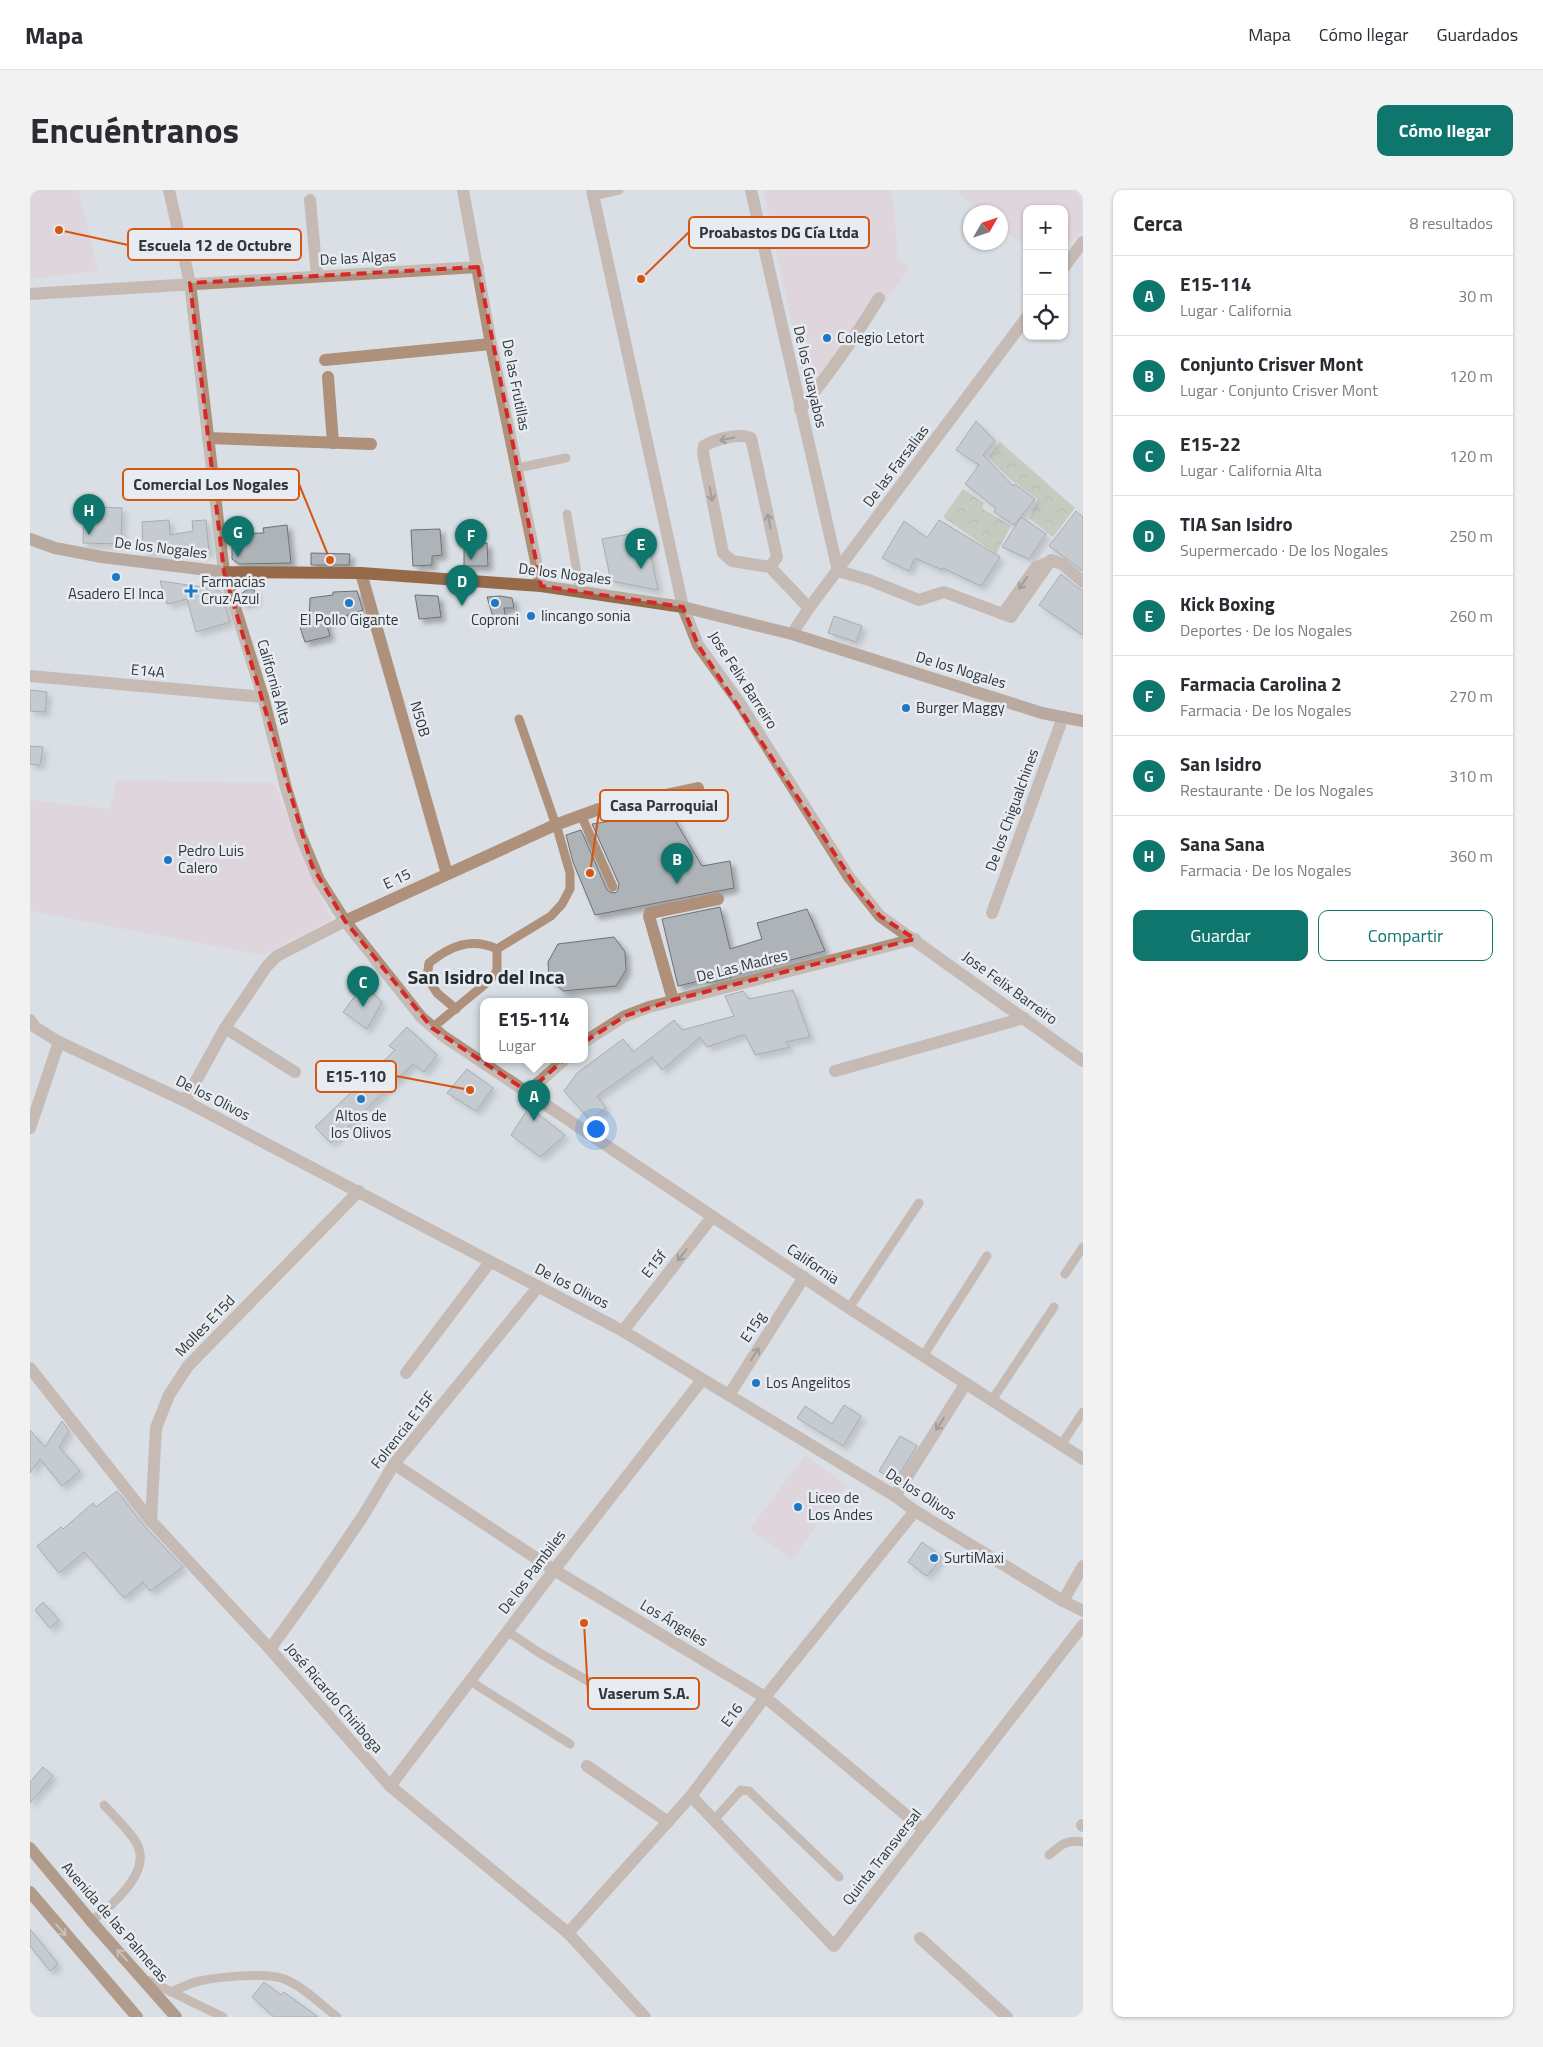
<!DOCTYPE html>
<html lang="es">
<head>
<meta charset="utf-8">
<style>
	:root { --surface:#fff; --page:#f2f2f3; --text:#2b2b33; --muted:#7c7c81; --line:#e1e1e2; --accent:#0f766e }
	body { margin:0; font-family:"Titillium Web",sans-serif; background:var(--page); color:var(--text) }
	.controls { position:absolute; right:15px; top:15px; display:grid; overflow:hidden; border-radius:10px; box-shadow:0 1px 4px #0004 }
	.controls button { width:45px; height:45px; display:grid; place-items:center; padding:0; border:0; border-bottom:1px solid var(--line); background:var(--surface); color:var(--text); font:25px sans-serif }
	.compass { position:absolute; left:933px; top:15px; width:45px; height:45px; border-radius:50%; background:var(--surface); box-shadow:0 1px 4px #0004; rotate:51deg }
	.you { position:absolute; left:565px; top:938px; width:18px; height:18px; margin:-12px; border:4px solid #fff; border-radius:50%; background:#1a73e8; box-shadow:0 0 0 8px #1a73e833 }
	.badge { display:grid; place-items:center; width:32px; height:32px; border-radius:50%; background:var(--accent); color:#fff; font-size:16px; font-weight:700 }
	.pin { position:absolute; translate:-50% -41px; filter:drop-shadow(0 1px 2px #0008) }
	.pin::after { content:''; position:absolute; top:26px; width:18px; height:15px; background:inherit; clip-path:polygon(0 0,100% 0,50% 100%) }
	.popup { position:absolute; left:450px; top:808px; width:108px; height:65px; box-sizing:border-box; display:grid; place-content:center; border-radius:10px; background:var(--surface); filter:drop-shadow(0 1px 4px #0005); font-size:16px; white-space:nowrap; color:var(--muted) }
	.popup b { font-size:19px; color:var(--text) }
	.popup::after { content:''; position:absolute; left:50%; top:100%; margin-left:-10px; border:10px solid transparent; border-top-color:var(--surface) }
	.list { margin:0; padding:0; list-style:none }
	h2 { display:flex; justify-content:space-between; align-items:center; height:65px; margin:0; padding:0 20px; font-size:21px }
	h2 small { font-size:16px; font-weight:400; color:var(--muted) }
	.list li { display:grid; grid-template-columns:32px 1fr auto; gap:15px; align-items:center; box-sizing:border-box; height:80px; padding:0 20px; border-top:1px solid var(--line) }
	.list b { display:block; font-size:19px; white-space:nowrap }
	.list p { margin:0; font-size:16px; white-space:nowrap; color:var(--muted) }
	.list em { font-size:16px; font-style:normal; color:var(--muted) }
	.actions { display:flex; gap:10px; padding:15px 20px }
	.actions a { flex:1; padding:11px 0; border:1px solid var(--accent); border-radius:10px; text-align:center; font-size:18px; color:var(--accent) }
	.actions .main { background:var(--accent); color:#fff }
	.icon { flex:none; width:28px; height:28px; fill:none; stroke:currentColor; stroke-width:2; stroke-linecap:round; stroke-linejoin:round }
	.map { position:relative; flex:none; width:1053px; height:1827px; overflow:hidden; border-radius:10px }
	header { display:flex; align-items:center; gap:30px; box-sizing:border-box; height:70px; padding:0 25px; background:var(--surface); border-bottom:1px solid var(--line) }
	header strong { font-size:24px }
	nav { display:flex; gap:28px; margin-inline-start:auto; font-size:18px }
	.intro { display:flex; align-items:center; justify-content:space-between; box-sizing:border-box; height:120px; padding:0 30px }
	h1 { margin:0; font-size:35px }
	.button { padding:12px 22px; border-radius:10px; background:var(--accent); color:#fff; font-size:18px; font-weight:700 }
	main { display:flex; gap:30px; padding:0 30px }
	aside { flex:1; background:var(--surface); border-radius:10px; box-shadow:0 1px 4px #0004 }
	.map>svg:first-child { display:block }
	.education { fill:#e6cdd5 }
	.park { fill:url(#park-crowns) }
	.building { fill:#aeb3b8; stroke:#6c7175; filter:url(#shadow) }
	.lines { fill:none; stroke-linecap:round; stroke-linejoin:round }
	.lane { stroke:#af907a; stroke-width:9 }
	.street { stroke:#af907a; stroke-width:12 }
	.secondary { stroke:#966949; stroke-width:12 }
	.primary { stroke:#824d23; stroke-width:12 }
	.oneway { stroke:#58504b }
	.oneway2 { stroke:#b49c8a }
	.marked { fill:none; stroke:#d62828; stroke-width:4; stroke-dasharray:10 6; stroke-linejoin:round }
	.poi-dot { fill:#1f77c5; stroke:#e6ecf2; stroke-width:2 }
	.labels { text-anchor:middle; stroke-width:5; stroke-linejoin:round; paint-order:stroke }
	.street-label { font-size:15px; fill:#333537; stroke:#e6ecf2 }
	.poi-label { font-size:15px; fill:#333537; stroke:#e6ecf2; text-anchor:start }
	.district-label { font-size:20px; font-weight:bold; fill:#272c2f; stroke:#e6ecf2 }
	.leader { fill:none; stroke:#d65510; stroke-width:2 }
	.callout-dot { fill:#d65510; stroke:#e6ecf2; stroke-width:2 }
	.callout { fill:#e6ecf2; stroke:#d65510; stroke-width:2 }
	.callout-label { font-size:16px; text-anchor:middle; font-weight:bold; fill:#333537 }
</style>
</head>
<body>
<header>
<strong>Mapa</strong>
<nav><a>Mapa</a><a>Cómo llegar</a><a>Guardados</a></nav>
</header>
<div class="intro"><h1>Encuéntranos</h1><a class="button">Cómo llegar</a></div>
<main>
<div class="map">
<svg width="1053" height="1827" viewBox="0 0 1053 1827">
	<defs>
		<pattern id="park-crowns" width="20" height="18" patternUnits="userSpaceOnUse" patternTransform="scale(1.25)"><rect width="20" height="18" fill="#b0b496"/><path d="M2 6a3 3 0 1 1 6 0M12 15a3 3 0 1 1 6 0" fill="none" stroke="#90937b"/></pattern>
		<filter id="shadow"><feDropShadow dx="4.5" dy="4.5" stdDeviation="2.5" flood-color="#0004"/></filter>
	</defs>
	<rect width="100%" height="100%" fill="#d9dfe4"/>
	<g class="education">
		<polygon points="0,0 48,0 68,81 0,89"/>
		<polygon points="733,0 862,0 868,68 880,77 780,218"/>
		<polygon points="924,0 1046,0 1053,18 1053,40 1034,60 1034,19 997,19 997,57 971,37 971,22 953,22"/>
		<polygon points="87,590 244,593 301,730 233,765 0,721 0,610 80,619"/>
		<polygon points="775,1265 816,1295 762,1370 720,1339"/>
	</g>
	<g class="park">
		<polygon points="970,252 1045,318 1023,347 999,328 1008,309 979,288 958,267"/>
		<polygon points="933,299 954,313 952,318 981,336 966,364 913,327"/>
	</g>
	<g class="building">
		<polygon points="946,231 965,251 953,265 983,296 985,294 1005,309 984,335 964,322 966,318 935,294 949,275 926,260"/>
		<polygon points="54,309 69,309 69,317 92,318 91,354 53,353"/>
		<polygon points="1046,321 1053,327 1053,381 1019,356"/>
		<polygon points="991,327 1016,344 999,369 972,357"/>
		<polygon points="139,330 140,345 163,341 162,331 176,330 179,363 161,364 161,361 113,362 112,332"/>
		<polygon points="909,330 970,367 951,396 913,378 912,380 885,368 879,381 852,368 874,331 897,348"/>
		<polygon points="257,335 261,373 209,374 202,369 202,344 234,343 233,338"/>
		<polygon points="410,339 412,365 402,366 402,375 383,376 381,340"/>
		<polygon points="616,341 628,400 581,391 572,349"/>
		<polygon points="434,353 457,353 458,376 434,376"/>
		<polygon points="281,363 320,364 319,375 281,375"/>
		<polygon points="1031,384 1048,398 1053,400 1053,445 1009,415"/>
		<polygon points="130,391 186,399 191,402 200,432 166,442 157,409 137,414"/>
		<polygon points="224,399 226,410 212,413 210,405 216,400"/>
		<polygon points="327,401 333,420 296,432 300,446 275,452 269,434 279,433 280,408 303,405 303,402"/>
		<polygon points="385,405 408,406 411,427 389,429"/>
		<polygon points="470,406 482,408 484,418 474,418 475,425 463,427 457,407"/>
		<polygon points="804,426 832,436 826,452 798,443"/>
		<polygon points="0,500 17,502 15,522 0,521"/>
		<polygon points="0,556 13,557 10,575 0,574"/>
		<polygon points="640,622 672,676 700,671 704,698 565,725 543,672 536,645 551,640 577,700 580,702 585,703 588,700 589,694 562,634"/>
		<polygon points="690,717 700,759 732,749 727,733 777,719 795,761 700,786 702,787 688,791 677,793 677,789 648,796 632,729"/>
		<polygon points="584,747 595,762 596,780 586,796 533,801 519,788 518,772 528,754"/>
		<polygon points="334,794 352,812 337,839 313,822"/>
		<polygon points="763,800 780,847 755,852 760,857 725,865 715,844 677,857 670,847 632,880 622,867 567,906 576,918 560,930 534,901 547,883 593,849 603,862 644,830 652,840 704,826 695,806 713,801 719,809"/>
		<polygon points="377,837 407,865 394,882 383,874 301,953 285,937 365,860 359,856"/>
		<polygon points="437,879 463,898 446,921 417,903"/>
		<polygon points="499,917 535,945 510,967 481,945"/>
		<polygon points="814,1215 831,1226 813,1256 767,1228 775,1216 802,1234"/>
		<polygon points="32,1231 39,1241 29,1257 50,1281 32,1296 10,1269 0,1283 0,1240 15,1257"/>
		<polygon points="870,1246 887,1256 865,1291 849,1281"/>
		<polygon points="87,1301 115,1337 153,1377 120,1401 113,1392 94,1408 54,1362 29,1383 7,1356 31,1337 33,1339 63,1313 66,1317"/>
		<polygon points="892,1352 912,1367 897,1386 878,1372"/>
		<polygon points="13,1412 29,1430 20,1438 5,1420"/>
		<polygon points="13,1577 23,1586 0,1613 0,1592"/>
		<polygon points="0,1739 28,1774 20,1781 0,1756"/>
		<polygon points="234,1792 251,1805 254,1802 288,1827 244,1827 222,1807"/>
	</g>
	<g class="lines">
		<g class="lane">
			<polyline points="563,6 589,0"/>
			<polyline points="487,278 536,268"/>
			<polyline points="537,324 550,401"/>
			<polyline points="971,424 1005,376 1021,370"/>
			<polyline points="551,625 583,697"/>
			<path d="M426 819 407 803 397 787 399 773C420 756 441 747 467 759"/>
			<polyline points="402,838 460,790 467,781 467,759 521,726 532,714 540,699 540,683 528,641 489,529"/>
			<polyline points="1035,1084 1053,1057"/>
			<polyline points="819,1118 889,1013"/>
			<polyline points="893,1166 957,1066"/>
			<polyline points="962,1210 1024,1117"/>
			<polyline points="1031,1255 1053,1222"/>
			<polyline points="477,1441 508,1462 570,1498"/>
			<polyline points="440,1491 540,1554"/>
			<polyline points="684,1630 711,1600 719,1601 809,1687"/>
			<path d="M1019 1665C1031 1655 1037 1649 1053 1652"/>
			<path d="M61 1731C81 1717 122 1682 107 1654 101 1642 83 1625 74 1615"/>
			<polyline points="117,1790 193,1827"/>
			<path d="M141 1802C148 1799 155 1796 162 1793 181 1787 235 1782 254 1789 274 1797 290 1814 307 1827"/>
		</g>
		<g class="street">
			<polyline points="139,0 160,93 194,382 233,507 256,598 270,644 289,690 315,731 391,827 413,846 819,1118 1053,1269"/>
			<polyline points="433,0 461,154 511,396"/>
			<polyline points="562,0 653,417 668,455 709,512 819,687 850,726 1053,871"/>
			<polyline points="721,0 808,381 839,390 889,410 914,402 981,427 1021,370 1032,374 1053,392"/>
			<polyline points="280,10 287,86"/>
			<polyline points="1034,77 1053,52"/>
			<polyline points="0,104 448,77"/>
			<polyline points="295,170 461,154"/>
			<polyline points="298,187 303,253"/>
			<path d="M770 219C800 184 825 147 849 108"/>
			<polyline points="178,248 341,254"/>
			<path d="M740 377 747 367 721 248C709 243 685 249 674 256L673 263 693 363 702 371 740 377 779 418"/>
			<polyline points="331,383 417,684"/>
			<polyline points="762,444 779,418 997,127"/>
			<polyline points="0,486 233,507"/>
			<polyline points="962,723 1033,527"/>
			<polyline points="643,810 619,726 620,723 688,709"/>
			<polyline points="0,830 5,837 29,852 155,911 593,1141 865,1306 885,1321 1033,1411 1053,1421"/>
			<polyline points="195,838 265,882"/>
			<polyline points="554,852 595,826 619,817 885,749"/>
			<polyline points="805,881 994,828"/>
			<polyline points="498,902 534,870"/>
			<polyline points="155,911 195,838 237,776 247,766 315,731 525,635 569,619 668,598"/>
			<polyline points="0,938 29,852"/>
			<polyline points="593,1141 682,1027"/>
			<polyline points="0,1178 121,1331 240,1459 360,1596 538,1743 615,1827"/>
			<polyline points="376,1183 460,1072"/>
			<polyline points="699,1205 774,1087"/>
			<polyline points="364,1274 524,1380 735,1507 894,1640"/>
			<polyline points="865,1306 936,1193"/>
			<polyline points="121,1331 126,1238 139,1205 158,1176 329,1001"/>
			<polyline points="1033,1411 1053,1376"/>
			<polyline points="240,1459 284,1398 333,1326 364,1274 508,1097"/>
			<polyline points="557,1576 638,1632"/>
			<polyline points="360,1596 531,1371 672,1190"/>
			<polyline points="661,1606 804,1756 1053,1435"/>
			<polyline points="1052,1635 1053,1636"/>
			<polyline points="538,1743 661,1606 735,1507 885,1321"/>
			<polyline points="890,1748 977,1827"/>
		</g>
		<polyline class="secondary" points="0,349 25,358 72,367 194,382 331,383 511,396 653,417 762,444 1012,523 1053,531"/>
		<g class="primary">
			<polyline points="0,1658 61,1731 146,1827"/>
			<polyline points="0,1702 107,1827"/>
		</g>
	</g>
	<defs><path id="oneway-shaft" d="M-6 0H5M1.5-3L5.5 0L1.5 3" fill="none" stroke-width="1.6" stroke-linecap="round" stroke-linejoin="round" transform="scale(1.25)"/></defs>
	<g class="oneway">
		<use href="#oneway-shaft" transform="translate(697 249) rotate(169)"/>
		<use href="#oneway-shaft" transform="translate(681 304) rotate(79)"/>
		<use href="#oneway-shaft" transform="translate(739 331) rotate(-102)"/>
		<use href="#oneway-shaft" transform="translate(993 393) rotate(125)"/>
		<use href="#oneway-shaft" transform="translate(652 1065) rotate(128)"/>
		<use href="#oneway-shaft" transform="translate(725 1164) rotate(-57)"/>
		<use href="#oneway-shaft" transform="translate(910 1234) rotate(122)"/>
	</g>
	<g class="oneway2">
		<use href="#oneway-shaft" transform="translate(31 1740) rotate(49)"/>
		<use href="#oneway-shaft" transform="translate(92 1765) rotate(-132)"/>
	</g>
	<path d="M0 0H1053V1827H0ZM448 77 511 396 653 417 668 455 829 701 850 726 885 749 643 810 595 826 551 854 498 902 402 838 315 731 282 676 194 382 160 93Z" fill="#d9dfe4" fill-opacity=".55" fill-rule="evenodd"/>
	<path class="marked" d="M448 77 511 396 653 417 668 455 829 701 850 726 885 749 643 810 595 826 551 854 498 902 402 838 315 731 282 676 194 382 160 93Z"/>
	<g class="poi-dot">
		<circle cx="797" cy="148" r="5"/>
		<circle cx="86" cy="387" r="5"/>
		<path d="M158.5 393.5h5v5h5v5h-5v5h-5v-5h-5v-5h5z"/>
		<circle cx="319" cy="413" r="5"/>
		<circle cx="465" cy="413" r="5"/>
		<circle cx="501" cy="426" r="5"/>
		<circle cx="876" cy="518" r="5"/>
		<circle cx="138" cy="670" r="5"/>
		<circle cx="331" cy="909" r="5"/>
		<circle cx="726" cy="1193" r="5"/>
		<circle cx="768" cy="1317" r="5"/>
		<circle cx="904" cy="1368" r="5"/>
	</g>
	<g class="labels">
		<g class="street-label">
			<text transform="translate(328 68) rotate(-3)" y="5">De las Algas</text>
			<text transform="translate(780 187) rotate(77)" y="5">De los Guayabos</text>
			<text transform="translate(486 195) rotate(79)" y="5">De las Frutillas</text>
			<text transform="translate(866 276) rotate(-53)" y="5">De las Farsalias</text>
			<text transform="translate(131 358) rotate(7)" y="5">De los Nogales</text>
			<text transform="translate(535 384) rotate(7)" y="5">De los Nogales</text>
			<text transform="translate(931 480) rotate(17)" y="5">De los Nogales</text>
			<text transform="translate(118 481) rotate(5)" y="5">E14A</text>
			<text transform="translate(713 490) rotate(57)" y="5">Jose Felix Barreiro</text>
			<text transform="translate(244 492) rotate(74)" y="5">California Alta</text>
			<text transform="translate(390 529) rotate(74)" y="5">N50B</text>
			<text transform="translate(982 620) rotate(-70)" y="5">De los Chigualchines</text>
			<text transform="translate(367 689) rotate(-25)" y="5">E 15</text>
			<text transform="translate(712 776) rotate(-14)" y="5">De Las Madres</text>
			<text transform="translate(980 798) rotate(36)" y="5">Jose Felix Barreiro</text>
			<text transform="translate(183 908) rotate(27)" y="5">De los Olivos</text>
			<text transform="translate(624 1074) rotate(-52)" y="5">E15f</text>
			<text transform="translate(783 1074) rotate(34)" y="5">California</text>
			<text transform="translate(542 1096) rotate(27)" y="5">De los Olivos</text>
			<text transform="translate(175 1136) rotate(-46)" y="5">Molles E15d</text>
			<text transform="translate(723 1137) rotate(-57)" y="5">E15g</text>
			<text transform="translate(373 1240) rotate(-52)" y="5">Folrencia E15F</text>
			<text transform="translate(891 1304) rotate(33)" y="5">De los Olivos</text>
			<text transform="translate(502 1382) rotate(-53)" y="5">De los Pambiles</text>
			<text transform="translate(644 1433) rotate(31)" y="5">Los Ángeles</text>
			<text transform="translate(304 1508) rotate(49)" y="5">José Ricardo Chiriboga</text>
			<text transform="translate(702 1525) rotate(-53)" y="5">E16</text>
			<text transform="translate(852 1667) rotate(-52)" y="5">Quinta Transversal</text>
			<text transform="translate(85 1732) rotate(49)" y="5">Avenida de las Palmeras</text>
		</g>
		<g class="poi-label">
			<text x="807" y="153">Colegio Letort</text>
			<text x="171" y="397">Farmacias<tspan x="171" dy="17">Cruz Azul</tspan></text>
			<text x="86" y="409" text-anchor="middle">Asadero El Inca</text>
			<text x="511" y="431">lincango sonia</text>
			<text x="319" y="435" text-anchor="middle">El Pollo Gigante</text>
			<text x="465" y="435" text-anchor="middle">Coproni</text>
			<text x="886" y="523">Burger Maggy</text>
			<text x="148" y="666">Pedro Luis<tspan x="148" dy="17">Calero</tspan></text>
			<text x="331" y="931" text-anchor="middle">Altos de<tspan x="331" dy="17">los Olivos</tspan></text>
			<text x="736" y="1198">Los Angelitos</text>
			<text x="778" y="1313">Liceo de<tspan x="778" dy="17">Los Andes</tspan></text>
			<text x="914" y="1373">SurtiMaxi</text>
		</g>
		<g class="district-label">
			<text x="456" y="794">San Isidro del Inca</text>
		</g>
	</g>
	<path class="leader" d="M611 89L659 42M29 40L98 55M300 370L269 294M560 683L570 615M440 900L366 886M554 1433L558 1504"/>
	<g class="callout-dot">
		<circle cx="611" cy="89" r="5"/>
		<circle cx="29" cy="40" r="5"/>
		<circle cx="300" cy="370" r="5"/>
		<circle cx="560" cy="683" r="5"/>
		<circle cx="440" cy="900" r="5"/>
		<circle cx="554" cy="1433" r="5"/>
	</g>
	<g class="callout">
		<rect x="659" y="27" width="180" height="31" rx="5"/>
		<rect x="98" y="39" width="173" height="31" rx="5"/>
		<rect x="93" y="279" width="176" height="31" rx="5"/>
		<rect x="570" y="600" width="128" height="31" rx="5"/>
		<rect x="286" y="871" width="80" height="31" rx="5"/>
		<rect x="558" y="1488" width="111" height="31" rx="5"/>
	</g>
	<g class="callout-label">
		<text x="749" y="48">Proabastos DG Cía Ltda</text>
		<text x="185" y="61">Escuela 12 de Octubre</text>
		<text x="181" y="300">Comercial Los Nogales</text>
		<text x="634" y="621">Casa Parroquial</text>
		<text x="326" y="892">E15-110</text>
		<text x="614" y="1509">Vaserum S.A.</text>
	</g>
</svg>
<div class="controls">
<button>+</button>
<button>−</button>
<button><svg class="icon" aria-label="locate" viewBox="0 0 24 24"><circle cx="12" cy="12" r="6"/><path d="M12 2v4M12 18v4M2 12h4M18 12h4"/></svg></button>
</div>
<svg class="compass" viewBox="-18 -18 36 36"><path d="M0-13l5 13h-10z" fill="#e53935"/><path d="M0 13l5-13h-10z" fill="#7c7c81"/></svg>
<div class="you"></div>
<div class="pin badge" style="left:504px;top:931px">A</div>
<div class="popup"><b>E15-114</b>Lugar</div>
<div class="pin badge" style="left:647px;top:694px">B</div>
<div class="pin badge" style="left:333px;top:817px">C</div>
<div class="pin badge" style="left:432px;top:416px">D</div>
<div class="pin badge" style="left:611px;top:379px">E</div>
<div class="pin badge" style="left:441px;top:370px">F</div>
<div class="pin badge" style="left:208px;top:367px">G</div>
<div class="pin badge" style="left:59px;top:345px">H</div>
</div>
<aside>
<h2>Cerca<small>8 resultados</small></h2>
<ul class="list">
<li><span class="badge">A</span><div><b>E15-114</b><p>Lugar · California</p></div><em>30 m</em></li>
<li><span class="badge">B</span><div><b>Conjunto Crisver Mont</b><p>Lugar · Conjunto Crisver Mont</p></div><em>120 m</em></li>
<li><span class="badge">C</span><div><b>E15-22</b><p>Lugar · California Alta</p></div><em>120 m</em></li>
<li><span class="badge">D</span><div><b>TIA San Isidro</b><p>Supermercado · De los Nogales</p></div><em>250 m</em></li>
<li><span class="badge">E</span><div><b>Kick Boxing</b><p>Deportes · De los Nogales</p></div><em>260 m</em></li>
<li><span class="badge">F</span><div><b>Farmacia Carolina 2</b><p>Farmacia · De los Nogales</p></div><em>270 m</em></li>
<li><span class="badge">G</span><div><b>San Isidro</b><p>Restaurante · De los Nogales</p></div><em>310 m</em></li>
<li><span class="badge">H</span><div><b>Sana Sana</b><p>Farmacia · De los Nogales</p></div><em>360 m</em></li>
</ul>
<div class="actions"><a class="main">Guardar</a><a>Compartir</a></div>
</aside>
</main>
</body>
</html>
